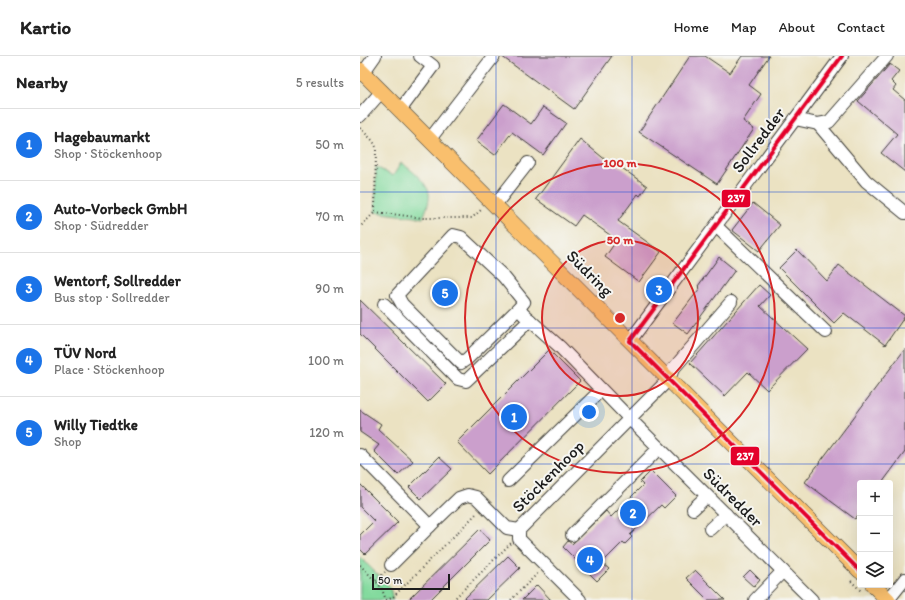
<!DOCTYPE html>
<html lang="en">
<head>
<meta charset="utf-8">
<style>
	:root { --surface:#fff; --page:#f2f2f2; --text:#222; --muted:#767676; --line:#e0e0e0; --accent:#1a73e8 }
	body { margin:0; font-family:Itim,sans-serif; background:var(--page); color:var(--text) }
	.controls { position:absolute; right:12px; bottom:12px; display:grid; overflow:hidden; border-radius:4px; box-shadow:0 4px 16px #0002 }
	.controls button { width:36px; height:36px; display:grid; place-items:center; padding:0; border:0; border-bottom:1px solid var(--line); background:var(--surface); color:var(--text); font:20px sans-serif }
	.scale { position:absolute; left:12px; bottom:10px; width:78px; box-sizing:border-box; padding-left:4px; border:2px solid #1c1c1c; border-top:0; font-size:11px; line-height:14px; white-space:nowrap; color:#1c1c1c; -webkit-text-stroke:3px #f6f6f2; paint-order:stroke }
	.you { position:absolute; left:229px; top:356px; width:14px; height:14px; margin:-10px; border:3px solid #fff; border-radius:50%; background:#1a73e8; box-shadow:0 0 0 6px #1a73e833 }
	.badge { display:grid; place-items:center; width:26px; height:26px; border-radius:50%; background:var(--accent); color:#fff; font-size:13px; font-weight:700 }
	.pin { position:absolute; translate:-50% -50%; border:2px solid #fff; box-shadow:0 1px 4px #0006 }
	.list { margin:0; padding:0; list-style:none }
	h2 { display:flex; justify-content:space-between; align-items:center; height:52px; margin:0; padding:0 16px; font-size:17px }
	h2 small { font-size:13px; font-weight:400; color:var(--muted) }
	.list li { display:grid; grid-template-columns:26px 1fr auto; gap:12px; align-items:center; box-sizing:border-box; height:72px; padding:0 16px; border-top:1px solid var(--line) }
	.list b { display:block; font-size:15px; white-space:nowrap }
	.list p { margin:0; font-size:13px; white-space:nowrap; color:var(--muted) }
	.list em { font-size:13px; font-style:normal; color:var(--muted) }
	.icon { flex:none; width:22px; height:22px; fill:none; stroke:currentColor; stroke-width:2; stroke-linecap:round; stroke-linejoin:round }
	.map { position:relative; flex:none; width:545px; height:544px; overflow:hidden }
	header { display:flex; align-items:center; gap:24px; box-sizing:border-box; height:56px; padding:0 20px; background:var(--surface); border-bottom:1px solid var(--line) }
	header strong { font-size:19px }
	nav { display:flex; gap:22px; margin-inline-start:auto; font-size:14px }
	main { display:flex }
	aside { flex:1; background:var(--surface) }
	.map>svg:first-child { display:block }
	.green { fill:#83da9e; stroke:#507b5d }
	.building { fill:#cb9fcc }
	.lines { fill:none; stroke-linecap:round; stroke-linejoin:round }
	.minor-casing { stroke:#3b3a35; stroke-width:14 }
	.major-casing { stroke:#3b3a35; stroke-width:16 }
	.path { stroke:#3b3a35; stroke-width:2; stroke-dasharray:1 3; stroke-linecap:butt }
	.minor { stroke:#fff; stroke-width:12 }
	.major { stroke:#f9bf6d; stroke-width:15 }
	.bus-1-casing { stroke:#f6f6f2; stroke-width:7 }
	.bus-1 { stroke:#e4002b; stroke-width:4 }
	.grid { fill:none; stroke:#1d4ed8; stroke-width:1; stroke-opacity:0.55 }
	.ring { fill:none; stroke:#d62828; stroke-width:2 }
	.labels { text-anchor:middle; stroke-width:4; stroke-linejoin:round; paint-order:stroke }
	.street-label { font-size:17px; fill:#1c1c1c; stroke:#f6f6f2 }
	.centre { fill:#d62828; stroke:#f6f6f2; stroke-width:2 }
	.ring-label { font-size:12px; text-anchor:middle; font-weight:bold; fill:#d62828; stroke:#f6f6f2; stroke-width:4; stroke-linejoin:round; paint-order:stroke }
	.line-badge { stroke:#f6f6f2; stroke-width:1.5 }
	.badge-label { font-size:11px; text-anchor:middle; font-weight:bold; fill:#fff }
</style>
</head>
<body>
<header>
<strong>Kartio</strong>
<nav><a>Home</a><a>Map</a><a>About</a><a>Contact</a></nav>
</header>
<main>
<aside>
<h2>Nearby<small>5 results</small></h2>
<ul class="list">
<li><span class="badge">1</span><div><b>Hagebaumarkt</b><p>Shop · Stöckenhoop</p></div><em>50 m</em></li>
<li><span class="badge">2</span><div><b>Auto-Vorbeck GmbH</b><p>Shop · Südredder</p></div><em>70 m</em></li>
<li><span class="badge">3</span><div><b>Wentorf, Sollredder</b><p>Bus stop · Sollredder</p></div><em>90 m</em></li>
<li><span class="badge">4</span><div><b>TÜV Nord</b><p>Place · Stöckenhoop</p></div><em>100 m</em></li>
<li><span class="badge">5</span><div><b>Willy Tiedtke</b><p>Shop</p></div><em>120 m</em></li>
</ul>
</aside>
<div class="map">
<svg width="545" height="544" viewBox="0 0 545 544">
	<rect width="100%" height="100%" fill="#f6f6f2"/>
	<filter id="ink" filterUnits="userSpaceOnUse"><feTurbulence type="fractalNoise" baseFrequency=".025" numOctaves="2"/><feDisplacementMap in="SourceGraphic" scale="8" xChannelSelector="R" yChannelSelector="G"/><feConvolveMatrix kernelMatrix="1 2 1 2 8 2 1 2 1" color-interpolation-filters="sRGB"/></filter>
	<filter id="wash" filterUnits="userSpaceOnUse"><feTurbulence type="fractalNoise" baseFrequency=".012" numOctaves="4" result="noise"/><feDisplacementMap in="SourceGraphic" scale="16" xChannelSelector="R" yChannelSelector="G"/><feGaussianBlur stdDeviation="0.9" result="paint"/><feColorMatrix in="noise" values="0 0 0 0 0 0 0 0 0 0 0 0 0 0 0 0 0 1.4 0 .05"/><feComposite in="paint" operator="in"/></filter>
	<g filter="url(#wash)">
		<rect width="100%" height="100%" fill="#ebe2c2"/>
		<g class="green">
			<path d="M41 107C50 112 67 127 69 137 70 146 66 154 63 162L15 156 16 111 33 120Z"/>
			<polygon points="0,501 30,531 33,544 0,544"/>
		</g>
		<g id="blocks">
			<g class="building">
				<polygon points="141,0 252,0 214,53"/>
				<polygon points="330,0 345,0 370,17 382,0 409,0 389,29 401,38 383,65 394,73 357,128 279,76"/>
				<polygon points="530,8 539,15 531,25 536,30 533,34 545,44 545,116 521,97 537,78 498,45"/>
				<polygon points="144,48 171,68 183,51 206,67 183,99 152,76 135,99 116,85"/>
				<polygon points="220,83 253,110 255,107 287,130 280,140 278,138 258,165 301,196 279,226 245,201 257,184 222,159 214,170 176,143"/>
				<polygon points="393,147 420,169 399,195 372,174"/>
				<polygon points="437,194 467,225 479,209 545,260 525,289 484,257 474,267 419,212"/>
				<polygon points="359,201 375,214 328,278 313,267 340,232 338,230"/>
				<polygon points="399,229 410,239 400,250 447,293 407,334 388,316 365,340 330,307"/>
				<polygon points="0,244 86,328 68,346 0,278"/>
				<polygon points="545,293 545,396 522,427 500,427 500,456 495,463 445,426"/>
				<polygon points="189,294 220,325 128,418 97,386"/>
				<polygon points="0,354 21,368 18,373 53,405 38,419 14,395 19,389 0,376"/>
				<polygon points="79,401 92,413 61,443 49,431"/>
				<polygon points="291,415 316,440 304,452 301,449 270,479 272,481 265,488 263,486 242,507 249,513 237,525 203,491 208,485 212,488 246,455 251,461 283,429 280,426"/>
				<polygon points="0,428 38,466 5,498 0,493 0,479 14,465 0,451"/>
				<polygon points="120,473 130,484 70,544 48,544"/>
				<polygon points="148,500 160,512 127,544 103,544"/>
				<polygon points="335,514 365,544 348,544 326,522"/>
				<polygon points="390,514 400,524 394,531 383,521"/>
				<polygon points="177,529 191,544 162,544"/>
			</g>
		</g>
	</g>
	<g filter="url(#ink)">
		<use href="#blocks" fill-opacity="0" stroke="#3b3a35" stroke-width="1"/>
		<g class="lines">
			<defs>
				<g id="minor">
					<polyline points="3,17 15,0"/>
					<polyline points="41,53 73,10 60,0"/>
					<polyline points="0,60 22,35"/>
					<polyline points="435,63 458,68 469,66 527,0"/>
					<polyline points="458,68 506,125 545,157"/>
					<polyline points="70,83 134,0"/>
					<polyline points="135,149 168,107"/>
					<polyline points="356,170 466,276"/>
					<polyline points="24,248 98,323 106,325 170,264"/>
					<polyline points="159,252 107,303 101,307 42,248 37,239 93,179 101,181 143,220 164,246 159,252 163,258 200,291 270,363 452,544"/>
					<polyline points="270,285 482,0"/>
					<polyline points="0,399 70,470 99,442 108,439 116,441 147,472 159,474"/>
					<polyline points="148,425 241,334"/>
					<polyline points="333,453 347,440"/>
					<polyline points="350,473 366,458"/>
					<polyline points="212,479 299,392"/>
					<polyline points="31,509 70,470"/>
					<polyline points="220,544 159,483 159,474 309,323 313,313 371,246"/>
					<polyline points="395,544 423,515"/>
					<polyline points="528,544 545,523"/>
				</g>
				<g id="major">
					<polyline points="0,14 500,515"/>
					<polyline points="513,529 528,544"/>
				</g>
			</defs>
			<use href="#minor" class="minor-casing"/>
			<use href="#major" class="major-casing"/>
			<g class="path">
				<polyline points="0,72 13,85 16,91 15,156 0,171"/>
				<polyline points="15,156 63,162 112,162 122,153"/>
				<polyline points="0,509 21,531 26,544"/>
				<polyline points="16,525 25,516"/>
				<polyline points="491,525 502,536"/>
				<polyline points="26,544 32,542 117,457"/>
				<polyline points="93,544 151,487"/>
				<polyline points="151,544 178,517"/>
			</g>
			<use href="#minor" class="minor"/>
			<use href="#major" class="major"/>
			<defs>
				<g id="bus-1">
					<polyline points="270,285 482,0"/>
					<polyline points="270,285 500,515"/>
				</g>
			</defs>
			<use href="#bus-1" class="bus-1-casing"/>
			<use href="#bus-1" class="bus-1"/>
		</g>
	</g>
	<path class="grid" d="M136 0V544M272 0V544M409 0V544M0 136H545M0 272H545M0 408H545"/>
	<circle cx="260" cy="262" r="78" fill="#d62828" fill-opacity=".12"/>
	<g class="ring">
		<circle cx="260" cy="262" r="78"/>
		<circle cx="260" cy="262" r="155"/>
	</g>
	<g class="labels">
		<g class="street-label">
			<text transform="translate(398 84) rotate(-53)" y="6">Sollredder</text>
			<text transform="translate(230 217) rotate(45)" y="6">Südring</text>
			<text transform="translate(188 420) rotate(-45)" y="6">Stöckenhoop</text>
			<text transform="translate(373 441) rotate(45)" y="6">Südredder</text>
		</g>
	</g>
	<circle cx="260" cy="262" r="6" class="centre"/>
	<g class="ring-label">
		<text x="260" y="111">100 m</text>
		<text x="260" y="188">50 m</text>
	</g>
	<g class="line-badge">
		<rect x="361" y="133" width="30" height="19" rx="4" fill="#e4002b"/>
		<rect x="370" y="390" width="30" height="20" rx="4" fill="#e4002b"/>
	</g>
	<g class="badge-label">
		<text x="376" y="146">237</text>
		<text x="385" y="404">237</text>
	</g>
</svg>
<div class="controls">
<button>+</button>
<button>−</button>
<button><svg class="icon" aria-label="layers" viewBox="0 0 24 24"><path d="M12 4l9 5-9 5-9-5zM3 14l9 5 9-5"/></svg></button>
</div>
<div class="scale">50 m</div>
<div class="you"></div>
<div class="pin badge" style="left:154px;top:361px">1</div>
<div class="pin badge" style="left:273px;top:457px">2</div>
<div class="pin badge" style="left:299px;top:234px">3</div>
<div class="pin badge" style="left:230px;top:504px">4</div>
<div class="pin badge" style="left:85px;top:237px">5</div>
</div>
</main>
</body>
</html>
